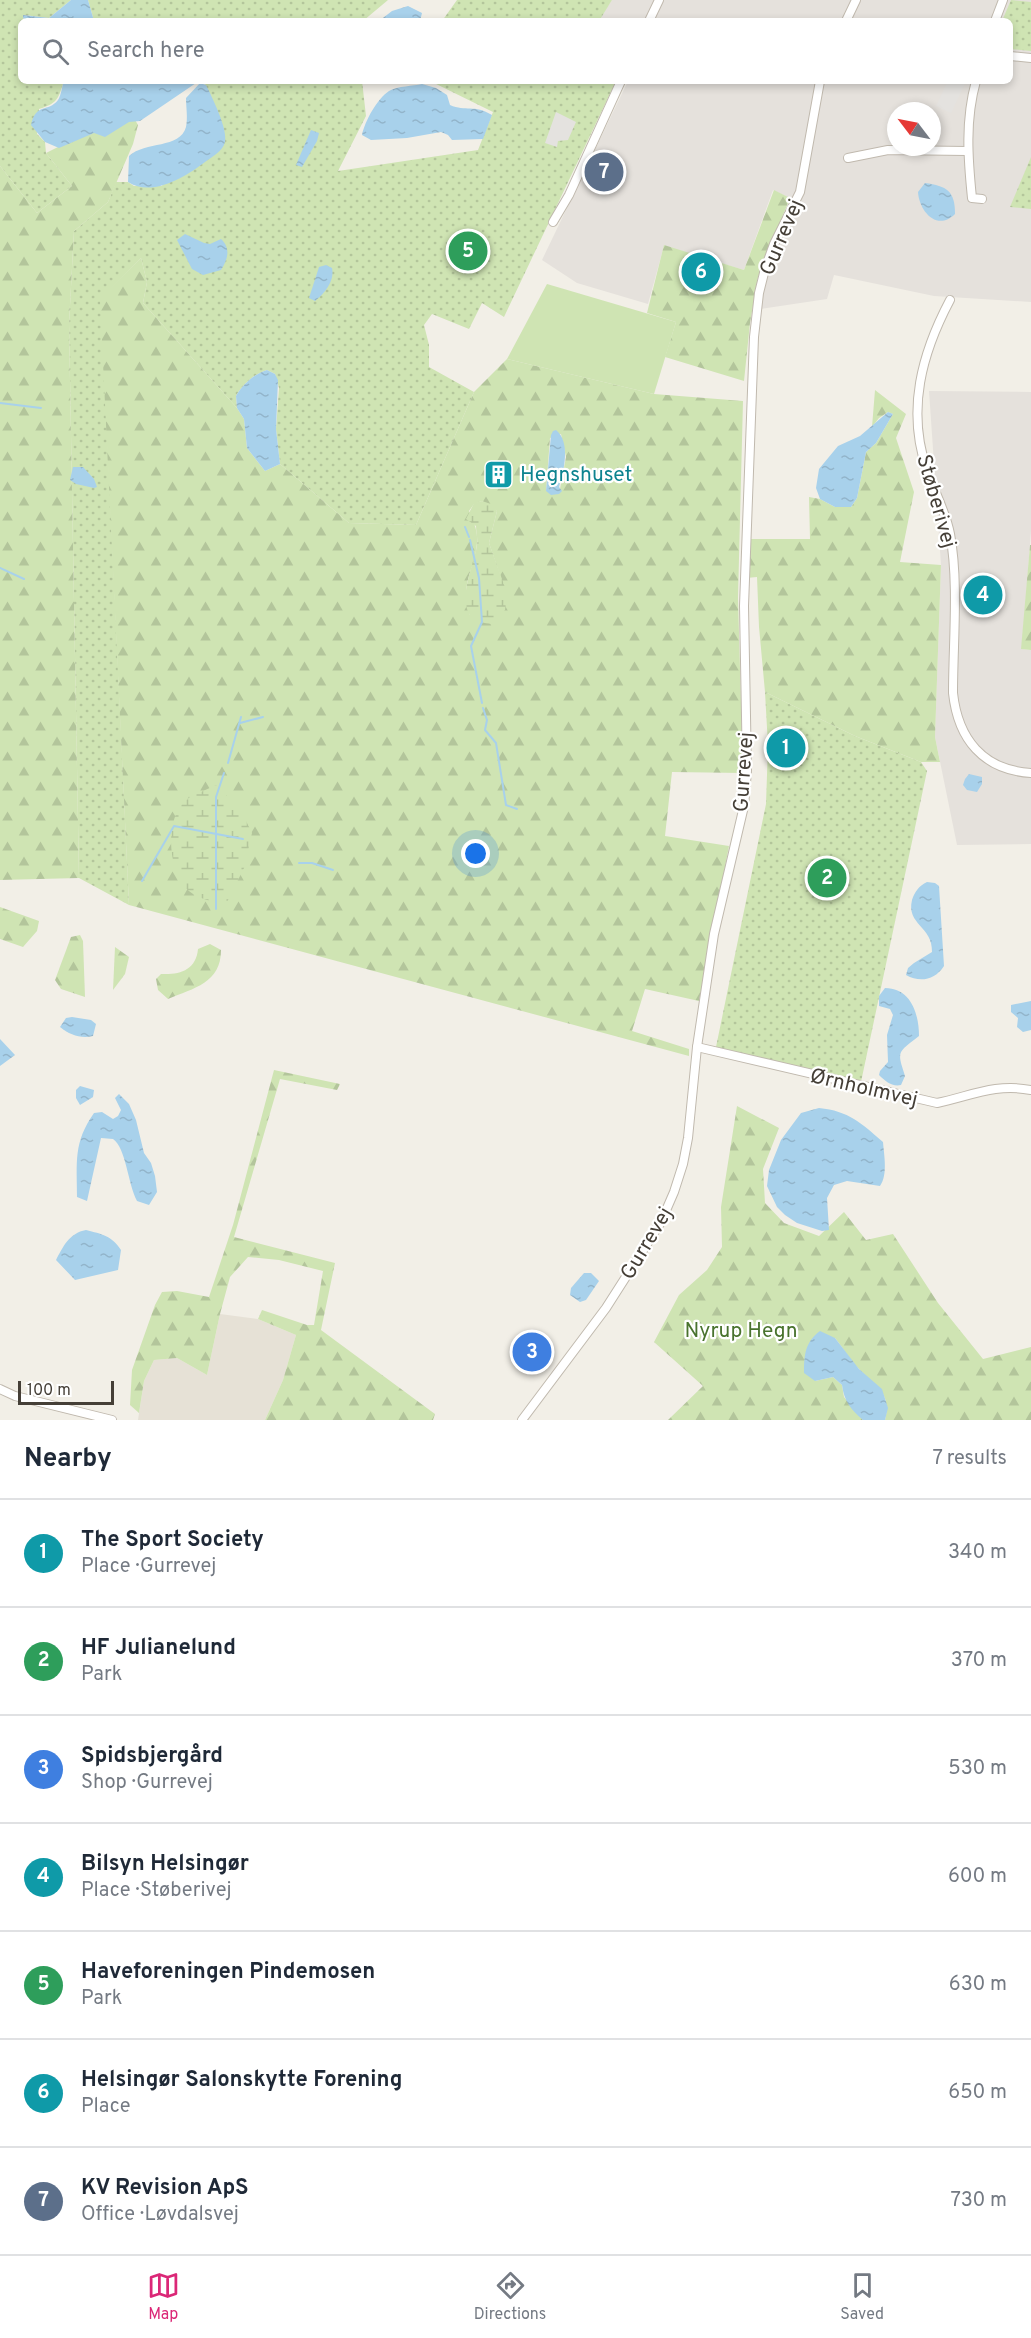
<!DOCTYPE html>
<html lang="en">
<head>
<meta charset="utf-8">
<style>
	:root { --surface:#fff; --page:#f6f6f7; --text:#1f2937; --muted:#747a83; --line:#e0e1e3; --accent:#db2777 }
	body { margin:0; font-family:Overpass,sans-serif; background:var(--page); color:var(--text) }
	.compass { position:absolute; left:887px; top:102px; width:54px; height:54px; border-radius:50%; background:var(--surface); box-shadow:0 3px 9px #0003; rotate:302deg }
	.scale { position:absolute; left:18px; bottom:15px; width:96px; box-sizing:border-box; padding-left:6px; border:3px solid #453f37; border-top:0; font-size:16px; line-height:21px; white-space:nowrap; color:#453f37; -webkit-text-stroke:4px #fff; paint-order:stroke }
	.you { position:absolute; left:476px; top:854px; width:21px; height:21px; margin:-15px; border:4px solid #fff; border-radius:50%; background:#1a73e8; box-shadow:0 0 0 9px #1a73e833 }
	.badge { display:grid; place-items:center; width:39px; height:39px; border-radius:50%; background:var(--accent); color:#fff; font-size:20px; font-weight:700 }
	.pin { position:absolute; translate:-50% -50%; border:3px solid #fff; box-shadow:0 2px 6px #0006 }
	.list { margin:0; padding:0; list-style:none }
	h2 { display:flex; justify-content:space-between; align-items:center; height:78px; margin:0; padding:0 24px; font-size:26px }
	h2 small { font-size:20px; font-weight:400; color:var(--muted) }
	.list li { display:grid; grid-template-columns:39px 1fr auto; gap:18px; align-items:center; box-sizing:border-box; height:108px; padding:0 24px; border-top:2px solid var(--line) }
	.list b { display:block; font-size:22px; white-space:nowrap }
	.list p { margin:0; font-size:20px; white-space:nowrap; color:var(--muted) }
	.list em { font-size:20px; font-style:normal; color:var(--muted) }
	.icon { flex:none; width:33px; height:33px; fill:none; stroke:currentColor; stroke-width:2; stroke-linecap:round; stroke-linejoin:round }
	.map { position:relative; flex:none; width:1031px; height:1420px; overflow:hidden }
	.search { position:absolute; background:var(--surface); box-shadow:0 3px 9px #0003; left:18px; right:18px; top:18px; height:66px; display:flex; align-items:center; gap:15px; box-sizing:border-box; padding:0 21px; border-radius:9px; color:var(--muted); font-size:22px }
	.sheet { height:834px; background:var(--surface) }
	nav { display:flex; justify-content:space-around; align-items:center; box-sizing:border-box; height:84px; border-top:2px solid var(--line); background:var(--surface); font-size:16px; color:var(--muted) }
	nav a { display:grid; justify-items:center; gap:3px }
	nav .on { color:var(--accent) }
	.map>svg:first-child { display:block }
	.residential { fill:#e6e1d6 }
	.industrial { fill:#e5e1dc; fill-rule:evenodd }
	.grass { fill:url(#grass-dots) }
	.forest { fill:url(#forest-firs); fill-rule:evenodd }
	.wetland { fill:url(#wetland-marsh) }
	.pitch { fill:#cfe4b3 }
	.parking { fill:#e4e2df }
	.water { fill:url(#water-ripples) }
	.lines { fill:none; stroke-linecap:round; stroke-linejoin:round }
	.stream { stroke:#a8d1eb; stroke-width:2 }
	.minor-casing { stroke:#c0b9ae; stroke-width:10 }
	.minor { stroke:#fff; stroke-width:8 }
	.labels { text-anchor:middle; stroke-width:4.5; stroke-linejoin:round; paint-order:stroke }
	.street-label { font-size:21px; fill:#453f37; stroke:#fff }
	.culture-label { font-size:21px; fill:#0d838f; stroke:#fff; text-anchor:start }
	.park-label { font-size:21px; fill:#49732e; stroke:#fff }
</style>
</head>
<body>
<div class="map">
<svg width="1031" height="1420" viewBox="0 0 1031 1420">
	<defs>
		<pattern id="grass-dots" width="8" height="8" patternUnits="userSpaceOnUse" patternTransform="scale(1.5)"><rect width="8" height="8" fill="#cfe4b3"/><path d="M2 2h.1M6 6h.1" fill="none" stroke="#b3c59b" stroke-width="1.8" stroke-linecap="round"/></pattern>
		<pattern id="forest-firs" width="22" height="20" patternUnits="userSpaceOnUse" patternTransform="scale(1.5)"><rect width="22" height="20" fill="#cfe4b3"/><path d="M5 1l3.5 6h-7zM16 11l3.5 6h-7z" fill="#b3c59b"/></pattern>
		<pattern id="wetland-marsh" width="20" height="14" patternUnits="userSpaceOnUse" patternTransform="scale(1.5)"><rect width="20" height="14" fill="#cfe4b3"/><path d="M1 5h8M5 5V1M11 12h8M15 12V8" fill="none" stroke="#b3c59b"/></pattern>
		<pattern id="water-ripples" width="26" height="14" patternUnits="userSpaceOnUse" patternTransform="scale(1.5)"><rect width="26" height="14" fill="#a8d1eb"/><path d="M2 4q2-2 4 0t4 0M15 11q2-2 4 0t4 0" fill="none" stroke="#92b4ca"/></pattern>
	</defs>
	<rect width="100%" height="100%" fill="#f2efe7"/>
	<polygon class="residential" points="220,1314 258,1319 296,1335 283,1380 265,1420 138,1420 144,1381 154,1360 177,1358 207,1375"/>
	<g class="industrial">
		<path d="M612 0H1031V302L934 296 834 275 827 299 761 309 758 277 790 198 773 190 744 270 664 246 648 304 577 283 542 260 628 81H1010V21L598 20ZM896 111H932V147H896Z"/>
		<polygon points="929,391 1031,392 1031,531 1022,649 1031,650 1031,844 957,845 935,737 941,565"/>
	</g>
	<g class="grass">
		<path d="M0 0H71L49 18 23 15V18L29 21H21V81H64C58 99 58 103 39 109L37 134 45 142 46 153 72 186 37 213 0 166Z"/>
		<polygon points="88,0 388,0 363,21 94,21"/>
		<polygon points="457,0 612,0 599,21 442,21"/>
		<polygon points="1011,0 1031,2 1031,51 1010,49 1010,21 1002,21"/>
		<path d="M199 81H362L366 116 338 171 478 150 493 112 430 81H616L504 317 482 303 469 329 432 314 424 325 429 345V367L474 392 416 525 349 523 280 464 276 429 279 388 275 374 267 370C254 374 243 384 236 396L237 408 143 303 147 282 141 258 101 299 129 905 79 878 69 324 74 231 108 202 116 182H128L134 186H162L206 85Z"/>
		<polygon points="1031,157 1031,209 1010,207"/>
		<polygon points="765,692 855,736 921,762 927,771 861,1082 716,1047 766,804 768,746"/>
	</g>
	<g class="forest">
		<polygon points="130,111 138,125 133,144 108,202 74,231 69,324 79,878 0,880 0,166 37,213 72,186 46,153"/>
		<polygon points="774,190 790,198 758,277 750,323 744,381 665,357 676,322 647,313 664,245 744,270"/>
		<path d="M141 258 147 282 143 303 237 408 244 419 247 448 265 471 280 464 349 523 416 525 474 392 507 359 654 394 743 401 738 598 743 773 672 772 665 836 729 846 699 1001 645 989 632 1031 689 1049V1056L129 905 100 299ZM561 434 566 457 560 489 546 491 550 438ZM482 501 497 511 489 543 501 578 470 615C459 582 475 571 477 543 478 531 474 522 469 511L474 504Z"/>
		<polygon points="875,390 906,414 896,438 914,492 900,562 941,565 935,737 940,762 921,762 855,736 765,692 759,627 757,577 746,578 748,539 810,539 809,497 820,499 835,507 851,507 857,498 866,452 876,443 893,414 888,412 879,418 872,427"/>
		<polygon points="1030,545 1031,545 1031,650 1021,649"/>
		<polygon points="0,907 39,921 37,931 23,947 0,939"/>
		<polygon points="80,935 83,941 85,997 61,989 55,980 71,937"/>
		<path d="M210 944 221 950C221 983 194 988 168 999L158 990 156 979 161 974C180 975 196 970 198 949Z"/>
		<polygon points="115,947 129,957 125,974 113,990"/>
		<polygon points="274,1070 340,1084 337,1090 280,1079 234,1237 335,1263 321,1330 435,1414 433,1420 265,1420 283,1380 296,1335 258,1319 262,1310 307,1325 314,1325 323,1271 279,1260 248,1257 230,1277 220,1314 207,1375 177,1358 154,1360 144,1381 139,1413 130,1405 132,1370 155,1305 162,1292 177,1291 209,1297 233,1225"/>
		<path d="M737 1106 779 1128 763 1169 765 1203 784 1223 819 1236 844 1212 866 1240 893 1234 938 1303 983 1359 1031 1347V1420H885C892 1391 875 1387 859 1369 850 1360 843 1348 835 1338L815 1381 833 1377 842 1385 844 1397 863 1420H668L703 1386 654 1342 679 1295 707 1270 722 1247 721 1207Z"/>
	</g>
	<g class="wetland">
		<path d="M482 501 491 504 497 511 489 543 507 593 505 610 491 624C485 623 477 622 473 618 455 603 475 562 477 545 478 539 476 532 476 526L466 519 474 503Z"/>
		<path d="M216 785 240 809 252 833 244 868 226 904C211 901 195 899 184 886 168 865 165 818 186 800 194 794 207 790 216 785Z"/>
	</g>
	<polygon class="pitch" points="547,284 676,322 654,394 507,359"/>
	<g class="parking">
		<polygon points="948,81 966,81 951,113 936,106"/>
		<polygon points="556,112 576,122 568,140 558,141 557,147 545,143"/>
	</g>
	<g class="water">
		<polygon points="71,0 88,0 94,21 29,21 23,18 23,15 49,18"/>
		<polygon points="408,6 422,13 420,21 379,21 392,11"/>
		<path d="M64 81H199L140 121 129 122 105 137 94 133 59 148 45 142 31 125C36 102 48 113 58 100 61 96 62 86 64 81Z"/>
		<path d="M200 83 206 85C212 97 228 129 225 142 223 151 212 157 205 162 187 176 152 198 128 182L129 156C145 141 180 149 186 127 188 118 186 107 186 98Z"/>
		<path d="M422 84 436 88 447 95 450 105C466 112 474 104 492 115L483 139 452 140 448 135 441 132 407 138 371 140 362 135C365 121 377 99 389 91 398 86 413 86 422 84Z"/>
		<polygon points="311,130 319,133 317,141 302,167 296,165"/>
		<path d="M925 183C947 186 955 191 955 214 937 232 919 211 918 192Z"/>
		<path d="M185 234 204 243 210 244 221 239C231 248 228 259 221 270L203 275 192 269 177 240Z"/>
		<path d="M326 265 332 268C335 281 324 294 315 301L309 298 319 267Z"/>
		<path d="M267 370 275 374 278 380 276 429 280 464 265 471 247 448 244 419 237 408 236 396C243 384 254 374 267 370Z"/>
		<polygon points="888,412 893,414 876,443 866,452 857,498 851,507 835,507 820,499 816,488 819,469 838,446 860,436"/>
		<path d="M556 430C571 442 564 471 559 487L562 491 559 494 551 495 546 491 551 435 553 431Z"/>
		<polygon points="73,467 83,467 94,479 97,487 94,488 76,484 70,480"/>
		<polygon points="969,774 982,777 982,784 977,792 967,790 963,785 965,779"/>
		<path d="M927 882 935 883 939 886 944 966C935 980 920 983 906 975L908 968 914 963 932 952C933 926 906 925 912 900 915 891 919 886 927 882Z"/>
		<path d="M885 988C911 988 919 1014 919 1036 897 1053 897 1051 905 1076L901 1085C892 1087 885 1081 879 1075L880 1071 888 1062 887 1035 893 1015 890 1009 879 1006V996Z"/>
		<polygon points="1031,1001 1031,1030 1023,1032 1017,1027 1018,1018 1011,1012 1011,1005"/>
		<path d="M72 1017 91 1020 96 1024 93 1036C81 1039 70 1035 60 1027L66 1018Z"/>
		<polygon points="0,1039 15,1055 0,1066"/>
		<polygon points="80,1086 94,1090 93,1097 80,1105 76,1098 76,1090"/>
		<path d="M119 1094 129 1104 136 1120 144 1153 151 1163 155 1176 157 1192 149 1205 137 1201C128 1184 126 1148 113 1139L101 1138 87 1201 77 1197C77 1162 73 1143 94 1113L102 1112 113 1119 118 1116 121 1110 115 1098Z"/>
		<path d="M819 1108C849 1111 861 1123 883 1142 884 1155 888 1175 880 1186L847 1181 834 1185 827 1198 829 1230 822 1231 797 1223 785 1215 777 1207 767 1186 769 1170 781 1140 801 1113Z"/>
		<path d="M86 1230C102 1234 112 1236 121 1250L118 1270 75 1280 56 1260C63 1247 69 1233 86 1230Z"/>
		<polygon points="584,1273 591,1273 599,1281 586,1300 580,1302 570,1295 571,1288"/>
		<path d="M820 1331 835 1338 859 1369 882 1389 888 1408 885 1420H863C851 1410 844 1401 842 1385L833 1377 815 1381 804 1373C804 1355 805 1342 820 1331Z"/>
	</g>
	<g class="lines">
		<g class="stream">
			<polyline points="0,403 41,408"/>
			<polyline points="465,527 469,537"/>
			<polyline points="470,540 479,578 482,622 471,646 482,703"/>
			<polyline points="0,568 24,579"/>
			<polyline points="483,708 487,720 485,730 496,743 506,805 517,809"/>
			<polyline points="240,723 263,717"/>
			<polyline points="228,763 241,717"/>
			<polyline points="299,863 312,863 333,870"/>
			<polyline points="142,881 174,826 243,839"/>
			<polyline points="216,909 216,797 224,773"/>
		</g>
		<defs>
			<g id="minor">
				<polyline points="649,21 659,0"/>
				<polyline points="846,21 856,0"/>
				<polyline points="995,21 1003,0"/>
				<polyline points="1010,56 1031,58"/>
				<path d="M976 81C965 120 968 159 972 198L982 199"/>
				<polyline points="848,158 888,150 967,151"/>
				<polyline points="553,222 569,195 621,81"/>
				<path d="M950 300C922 353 906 410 927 470 934 491 946 512 950 534 959 581 953 644 953 693 958 739 983 770 1031 773"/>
				<path d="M697 1047 937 1103C971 1096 995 1083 1031 1090"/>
				<polyline points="0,1389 15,1396 112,1420"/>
				<polyline points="522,1420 606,1308 661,1222 674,1192 683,1164 688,1138 697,1047 714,934 744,806 747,771 744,606 754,337 759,293 765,269 774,244 800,192 820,81"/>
			</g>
		</defs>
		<use href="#minor" class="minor-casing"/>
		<use href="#minor" class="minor"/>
	</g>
	<defs>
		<symbol id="building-square" viewBox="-11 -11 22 22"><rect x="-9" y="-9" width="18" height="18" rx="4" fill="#0f9aa8" stroke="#fff"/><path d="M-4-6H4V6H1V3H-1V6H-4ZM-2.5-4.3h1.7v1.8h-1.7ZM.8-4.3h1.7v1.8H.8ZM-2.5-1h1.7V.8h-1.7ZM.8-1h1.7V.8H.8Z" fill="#fff"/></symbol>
	</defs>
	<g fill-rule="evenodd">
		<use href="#building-square" x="482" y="458" width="33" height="33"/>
	</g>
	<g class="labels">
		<g class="street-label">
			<text transform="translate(781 237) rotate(-67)" y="7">Gurrevej</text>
			<text transform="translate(937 501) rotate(74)" y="7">Støberivej</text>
			<text transform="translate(743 772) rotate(-86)" y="7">Gurrevej</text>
			<text transform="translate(864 1087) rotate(13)" y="7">Ørnholmvej</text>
			<text transform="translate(646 1243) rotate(-59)" y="7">Gurrevej</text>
		</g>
		<g class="culture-label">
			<text x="520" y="481">Hegnshuset</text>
		</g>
		<g class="park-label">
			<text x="741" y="1337">Nyrup Hegn</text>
		</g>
	</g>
</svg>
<svg class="compass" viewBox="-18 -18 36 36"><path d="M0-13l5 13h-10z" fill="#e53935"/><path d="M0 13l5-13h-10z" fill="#747a83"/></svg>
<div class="scale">100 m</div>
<div class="you"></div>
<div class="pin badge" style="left:786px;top:748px;background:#0f9aa8">1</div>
<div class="pin badge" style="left:827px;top:878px;background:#2e9e5b">2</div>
<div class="pin badge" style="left:532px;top:1352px;background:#3f7fe0">3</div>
<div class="pin badge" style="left:983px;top:595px;background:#0f9aa8">4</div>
<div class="pin badge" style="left:468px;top:251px;background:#2e9e5b">5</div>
<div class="pin badge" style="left:701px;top:272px;background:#0f9aa8">6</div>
<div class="pin badge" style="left:604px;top:172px;background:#5c6f8a">7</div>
<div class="search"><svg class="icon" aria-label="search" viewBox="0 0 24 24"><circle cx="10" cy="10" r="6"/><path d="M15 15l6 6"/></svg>Search here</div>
</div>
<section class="sheet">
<h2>Nearby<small>7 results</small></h2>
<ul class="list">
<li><span class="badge" style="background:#0f9aa8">1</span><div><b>The Sport Society</b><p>Place · Gurrevej</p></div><em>340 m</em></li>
<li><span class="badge" style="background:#2e9e5b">2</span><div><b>HF Julianelund</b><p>Park</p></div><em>370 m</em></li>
<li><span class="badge" style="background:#3f7fe0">3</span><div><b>Spidsbjergård</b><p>Shop · Gurrevej</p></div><em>530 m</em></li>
<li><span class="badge" style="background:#0f9aa8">4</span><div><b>Bilsyn Helsingør</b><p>Place · Støberivej</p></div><em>600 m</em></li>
<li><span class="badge" style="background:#2e9e5b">5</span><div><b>Haveforeningen Pindemosen</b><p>Park</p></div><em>630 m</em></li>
<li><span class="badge" style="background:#0f9aa8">6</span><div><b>Helsingør Salonskytte Forening</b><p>Place</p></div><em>650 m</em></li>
<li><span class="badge" style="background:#5c6f8a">7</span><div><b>KV Revision ApS</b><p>Office · Løvdalsvej</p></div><em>730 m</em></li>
</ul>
</section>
<nav>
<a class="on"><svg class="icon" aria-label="map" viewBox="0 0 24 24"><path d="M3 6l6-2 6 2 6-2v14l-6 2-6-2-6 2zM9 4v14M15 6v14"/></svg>Map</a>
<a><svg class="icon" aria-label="directions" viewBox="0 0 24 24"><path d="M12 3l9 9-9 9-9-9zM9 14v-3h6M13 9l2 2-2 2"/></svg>Directions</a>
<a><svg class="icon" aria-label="saved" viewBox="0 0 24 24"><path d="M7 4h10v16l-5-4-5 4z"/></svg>Saved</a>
</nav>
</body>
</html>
